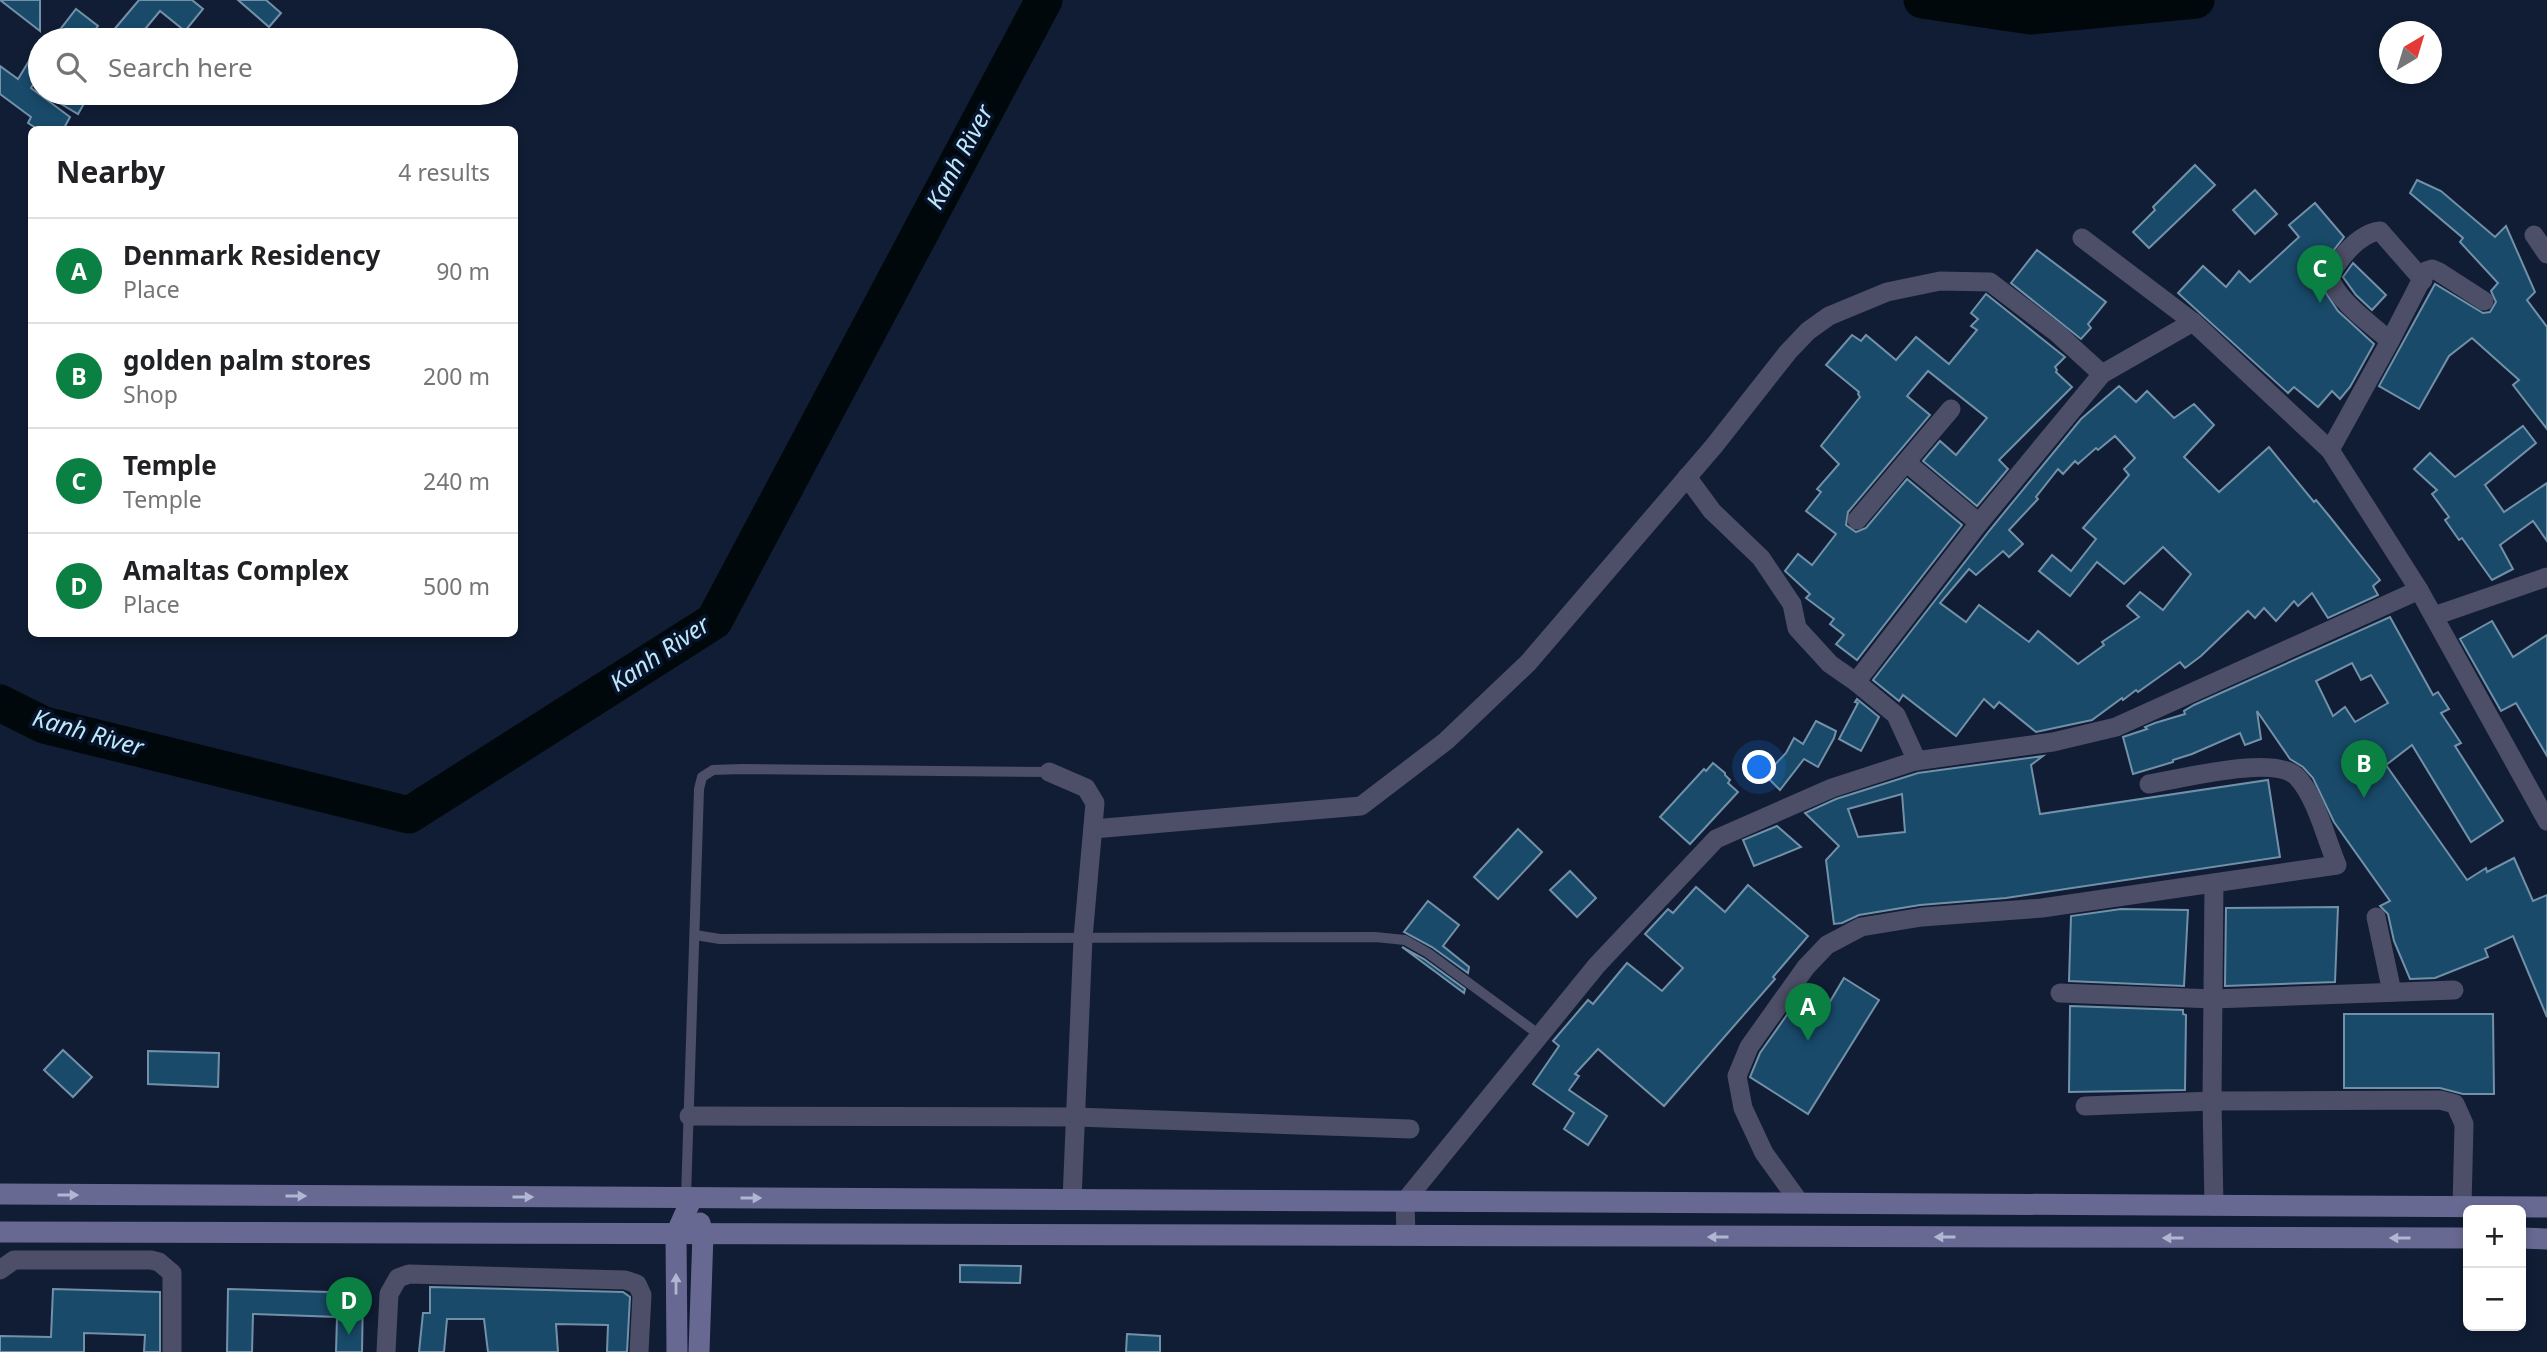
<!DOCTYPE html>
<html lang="en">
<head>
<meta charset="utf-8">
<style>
	:root { --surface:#fff; --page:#f6f6f6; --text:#202124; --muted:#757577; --line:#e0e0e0; --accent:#0b8043 }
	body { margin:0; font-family:"Noto Sans",sans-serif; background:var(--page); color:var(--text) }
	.controls { position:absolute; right:21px; bottom:21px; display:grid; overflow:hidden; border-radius:10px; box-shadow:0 4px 10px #0003 }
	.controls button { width:63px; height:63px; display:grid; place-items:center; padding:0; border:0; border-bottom:2px solid var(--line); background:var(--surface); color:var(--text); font:35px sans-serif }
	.compass { position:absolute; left:2379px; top:21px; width:63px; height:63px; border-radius:50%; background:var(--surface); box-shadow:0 4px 10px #0003; rotate:38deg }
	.you { position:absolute; left:1760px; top:768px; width:24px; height:24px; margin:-18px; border:5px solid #fff; border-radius:50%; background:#1a73e8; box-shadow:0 0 0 10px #1a73e833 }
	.badge { display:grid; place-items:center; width:46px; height:46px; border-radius:50%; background:var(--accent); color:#fff; font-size:23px; font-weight:700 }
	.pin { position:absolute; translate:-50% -58px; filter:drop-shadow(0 2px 4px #0008) }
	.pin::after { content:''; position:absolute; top:37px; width:24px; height:21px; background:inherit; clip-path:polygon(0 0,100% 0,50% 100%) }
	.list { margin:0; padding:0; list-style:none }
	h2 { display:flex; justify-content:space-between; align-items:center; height:91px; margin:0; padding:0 28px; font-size:30px }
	h2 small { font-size:23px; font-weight:400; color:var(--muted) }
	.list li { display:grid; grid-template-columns:46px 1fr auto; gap:21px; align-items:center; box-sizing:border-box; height:105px; padding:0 28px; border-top:2px solid var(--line) }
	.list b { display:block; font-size:26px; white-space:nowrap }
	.list p { margin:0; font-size:23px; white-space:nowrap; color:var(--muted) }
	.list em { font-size:23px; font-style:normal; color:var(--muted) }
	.icon { flex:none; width:38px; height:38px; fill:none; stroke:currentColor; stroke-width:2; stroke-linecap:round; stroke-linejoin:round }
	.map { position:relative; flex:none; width:2547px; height:1352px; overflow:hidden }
	.search { position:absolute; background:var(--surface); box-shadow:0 4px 10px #0003; left:28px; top:28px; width:490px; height:77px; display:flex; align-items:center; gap:18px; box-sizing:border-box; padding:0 24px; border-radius:38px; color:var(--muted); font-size:26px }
	.panel { position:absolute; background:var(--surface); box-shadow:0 4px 10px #0003; left:28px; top:126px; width:490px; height:511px; border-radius:10px }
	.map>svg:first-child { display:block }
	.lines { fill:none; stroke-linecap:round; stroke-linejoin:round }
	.river { stroke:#01080b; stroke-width:37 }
	.building { fill:#194a6a; stroke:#7291a8; stroke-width:2; fill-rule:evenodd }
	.lane { stroke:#4d4e67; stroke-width:10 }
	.street { stroke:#4d4e67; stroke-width:19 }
	.secondary { stroke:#676992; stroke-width:21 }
	.oneway { fill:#b0b7d2 }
	.labels { text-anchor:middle; stroke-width:7; stroke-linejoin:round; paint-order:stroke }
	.water-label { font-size:24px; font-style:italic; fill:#bde8f7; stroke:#07132a }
</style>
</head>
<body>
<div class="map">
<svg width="2547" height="1352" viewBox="0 0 2547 1352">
	<rect width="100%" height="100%" fill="#101d34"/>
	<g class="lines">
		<g class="river">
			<polyline points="1922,0 2030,16 2196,0"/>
			<polyline points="0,703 44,725 409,815 714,621 1044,0"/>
		</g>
	</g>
	<g class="building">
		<polygon points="0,0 40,0 40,31"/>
		<polygon points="139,0 192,0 203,9 185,31 160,11 136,40 121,40 112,32"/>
		<polygon points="238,0 266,0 281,13 269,27"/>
		<polygon points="76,9 98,26 87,40 52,40"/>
		<polygon points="40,43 40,73 31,88 70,117 63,130 39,130 28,123 31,117 0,94 0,66 18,79"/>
		<polygon points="67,93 90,93 78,114 61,104"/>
		<polygon points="2195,165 2215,185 2149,248 2133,232 2155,210 2153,207"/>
		<polygon points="2417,180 2441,191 2495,237 2506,226 2535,292 2527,300 2547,327 2547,429 2513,385 2519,380 2472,338 2449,356 2419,409 2379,386 2435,284 2483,313 2490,312 2496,302 2491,291 2498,283 2460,242 2463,238 2410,193"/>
		<polygon points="2255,190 2277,214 2255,234 2233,210"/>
		<polygon points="2315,203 2344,237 2319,269 2318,281 2338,311 2374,344 2350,387 2340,399 2332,391 2318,407 2294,387 2288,393 2178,293 2203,266 2226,287 2239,271 2250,282 2299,237 2289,225"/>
		<polygon points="2037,250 2106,302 2088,324 2091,328 2081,339 2011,283"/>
		<polygon points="2353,263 2386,295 2372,310 2356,295 2343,277"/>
		<polygon points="1986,294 2065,357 2055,367 2057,370 2056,372 2072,387 1999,460 2008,469 1977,506 1923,461 1940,441 1956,455 1987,418 1928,371 1907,396 1930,415 1848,512 1846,525 1856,532 1866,528 1907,479 1962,525 1857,660 1836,644 1844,635 1830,624 1834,619 1806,598 1810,594 1785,571 1798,554 1812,565 1836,534 1806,511 1821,492 1817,489 1839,464 1821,446 1860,397 1858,394 1859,392 1826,365 1852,335 1861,341 1866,335 1896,360 1916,337 1949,364 1977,330 1971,326 1978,319 1971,313"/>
		<path d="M2119 386 2136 402 2147 391 2174 418 2194 404 2214 425 2184 457 2219 492 2269 447 2314 502 2316 500 2330 517 2380 580 2373 586 2378 595 2328 618 2312 593 2298 606 2294 601 2276 621 2264 608 2255 618 2248 611 2201 656 2185 668 2180 662 2138 692 2136 690 2123 700 2122 698 2092 720 2036 732 1999 702 1994 708 1984 699 1956 736 1903 695 1899 701 1873 680 1989 531 2081 419ZM2115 436 2135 458 2124 469 2129 475 2083 528 2096 539 2071 571 2052 555 2039 571 2070 596 2097 562 2124 584 2163 547 2191 574 2163 610 2140 592 2127 606 2139 617 2102 642 2104 645 2078 664 2038 631 2029 642 1979 605 1966 622 1940 603 1969 569 1976 575 2003 551 2009 557 2023 544 2009 530 2038 499 2036 497 2058 469 2063 474 2075 461 2078 464 2096 448 2098 450Z"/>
		<polygon points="2523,426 2536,443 2485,485 2504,512 2547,483 2547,541 2533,521 2500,545 2513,569 2492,580 2462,538 2459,540 2445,520 2449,517 2432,494 2437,490 2414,469 2430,453 2455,477"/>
		<path d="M2390 617 2433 695 2438 692 2449 709 2441 713 2461 743 2455 746 2503 821 2471 842 2412 745 2386 765 2467 880 2486 868 2487 872 2514 858 2533 901 2547 895V1017L2513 936 2485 949 2488 957 2435 978 2410 979 2394 941 2388 914 2380 906 2390 901 2334 822 2313 778 2303 767 2290 759 2257 711 2261 739 2245 745 2240 733 2192 754 2173 760V762L2133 774 2123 737 2147 729 2145 727 2155 723 2185 714 2184 711 2194 705ZM2352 663 2361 680 2371 675 2388 703 2355 722 2345 707 2333 716 2316 681Z"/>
		<polygon points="2492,621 2513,657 2547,635 2547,756 2516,703 2501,711 2460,639"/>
		<polygon points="1857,699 1879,717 1861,751 1839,739 1858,703 1855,702"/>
		<polygon points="1816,721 1836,731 1834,738 1818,767 1804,759 1780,790 1765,775 1786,753 1794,738 1803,744"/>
		<path d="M2043 756 2031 765 2040 814 2268 780 2280 857 2006 898 1920 905 1859 915 1842 923 1834 924 1826 860 1839 846 1805 813 1836 799 1918 773ZM1902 794 1905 832 1858 837 1848 809Z"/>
		<polygon points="1713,763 1725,773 1725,775 1730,780 1728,783 1738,792 1690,844 1660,817 1704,769 1706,771"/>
		<polygon points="1777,826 1801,847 1754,866 1743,840"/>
		<polygon points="1518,829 1542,852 1498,899 1474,877"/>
		<polygon points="1570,871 1596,898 1577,917 1550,890"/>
		<polygon points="1748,885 1808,936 1773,977 1775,979 1664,1106 1598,1049 1575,1074 1579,1076 1569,1090 1607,1116 1588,1145 1564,1129 1574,1113 1533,1084 1559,1046 1553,1041 1588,1000 1593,1004 1627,963 1662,991 1683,968 1645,934 1668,909 1673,913 1696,887 1725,912"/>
		<polygon points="1428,901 1459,925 1443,946 1469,967 1468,973 1432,947 1404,932"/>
		<polygon points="2338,907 2335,982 2225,986 2226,908"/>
		<polygon points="2121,909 2188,910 2184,986 2069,981 2071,916"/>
		<polygon points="1402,947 1424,959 1465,989 1464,993"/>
		<polygon points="1844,978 1879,1000 1808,1114 1750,1077 1760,1053 1801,995 1825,1010"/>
		<polygon points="2070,1006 2183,1010 2183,1014 2186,1015 2185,1090 2069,1092"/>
		<polygon points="2344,1014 2493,1014 2494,1094 2463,1094 2440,1088 2344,1088"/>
		<polygon points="63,1050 92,1077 73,1097 44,1070"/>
		<polygon points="148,1051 219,1053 218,1087 148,1084"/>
		<polygon points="960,1265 1021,1266 1020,1283 960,1282"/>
		<polygon points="430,1287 623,1292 630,1297 627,1352 607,1352 608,1325 556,1324 558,1352 488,1352 484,1319 447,1319 444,1352 419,1352 423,1313 430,1313"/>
		<polygon points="53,1289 160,1292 160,1352 144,1352 145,1335 84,1333 84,1352 0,1352 0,1336 51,1337"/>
		<polygon points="228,1289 363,1293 362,1352 336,1352 337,1317 253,1314 252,1352 227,1352"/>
		<polygon points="1127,1334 1160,1336 1160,1352 1126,1352"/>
	</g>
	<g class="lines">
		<g class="lane">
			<polyline points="695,935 720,939 1375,937 1405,940 1428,953 1541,1036"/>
			<polyline points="686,1197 699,789 702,777 713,770 742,769 1049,772"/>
		</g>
		<g class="street">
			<polyline points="2534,235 2547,254"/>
			<polyline points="2082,238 2193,322 2330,450 2419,590 2547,821"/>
			<path d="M2390 341C2370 323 2338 302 2329 276 2340 258 2359 233 2380 231L2423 280"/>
			<polyline points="2330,450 2390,341 2426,271 2432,269 2439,272 2484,301"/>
			<polyline points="1907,463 1979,523"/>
			<polyline points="1687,477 1712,511 1761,558 1792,604 1797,628 1830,664 1856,682"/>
			<polyline points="1857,520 1951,409"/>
			<polyline points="2434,616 2547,577"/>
			<polyline points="1917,761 1896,715 1856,682 1979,523 2102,374 2193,322"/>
			<polyline points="1049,772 1086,788 1095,803 1083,938 1072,1200"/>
			<polyline points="1093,829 1361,806 1446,741 1528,663 1714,446 1788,352 1808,331 1829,316 1887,292 1940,281 1990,282 2057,333 2102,374"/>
			<polyline points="2376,917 2392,992"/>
			<polyline points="2060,993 2214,999 2454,990"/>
			<polyline points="2085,1106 2212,1101 2440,1100 2455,1104 2464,1124 2462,1207"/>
			<polyline points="689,1116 1076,1117 1410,1129"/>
			<path d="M1800 1203 1764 1153 1743 1108 1737 1076 1749 1047 1806 967 1827 945 1861 927 1922 917 2042 908 2337 865C2326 839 2316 797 2297 777 2275 754 2181 779 2149 784"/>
			<polyline points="2214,1206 2212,1101 2214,883"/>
			<polyline points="1406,1236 1405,1201 1597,965 1716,839 1832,788 1915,761 2053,742 2116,727 2419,590"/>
			<polyline points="0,1270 14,1260 151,1260 159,1262 172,1273 172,1352"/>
			<polyline points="386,1352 389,1294 398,1278 409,1274 625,1280 637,1284 642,1295 639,1352"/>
		</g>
		<g class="secondary">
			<polyline points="0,1194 2547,1207"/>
			<polyline points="0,1232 2468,1238"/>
			<polyline points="2521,1238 2547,1239"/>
			<polyline points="677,1352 676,1234 692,1198"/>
			<polyline points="699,1352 703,1234 700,1223"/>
		</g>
	</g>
	<defs><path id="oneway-solid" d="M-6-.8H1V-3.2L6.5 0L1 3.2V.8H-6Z" transform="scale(1.75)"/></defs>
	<g class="oneway">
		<use href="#oneway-solid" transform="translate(68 1195)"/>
		<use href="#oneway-solid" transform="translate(296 1196)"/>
		<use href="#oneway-solid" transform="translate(523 1197)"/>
		<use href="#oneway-solid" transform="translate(751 1198)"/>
		<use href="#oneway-solid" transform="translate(1718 1237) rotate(-180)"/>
		<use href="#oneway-solid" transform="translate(1945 1237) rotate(-180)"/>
		<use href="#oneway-solid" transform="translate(2173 1238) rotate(-180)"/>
		<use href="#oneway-solid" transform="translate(2400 1238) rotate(-180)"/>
		<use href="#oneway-solid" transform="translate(676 1284) rotate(-90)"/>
	</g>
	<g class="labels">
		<g class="water-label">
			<text transform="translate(960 157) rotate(-62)" y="8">Kanh River</text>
			<text transform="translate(660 654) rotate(-34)" y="8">Kanh River</text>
			<text transform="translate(88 733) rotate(16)" y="8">Kanh River</text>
		</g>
	</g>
</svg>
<div class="controls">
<button>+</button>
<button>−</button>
</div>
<svg class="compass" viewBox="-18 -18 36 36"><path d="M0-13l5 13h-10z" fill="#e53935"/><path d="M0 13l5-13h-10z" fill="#757577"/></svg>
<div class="you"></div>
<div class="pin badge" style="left:1808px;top:1041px">A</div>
<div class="pin badge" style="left:2364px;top:798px">B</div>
<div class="pin badge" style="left:2320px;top:303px">C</div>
<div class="pin badge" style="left:349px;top:1335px">D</div>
<div class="search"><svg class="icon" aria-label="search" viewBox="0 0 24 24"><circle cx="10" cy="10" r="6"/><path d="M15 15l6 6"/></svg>Search here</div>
<section class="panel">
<h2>Nearby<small>4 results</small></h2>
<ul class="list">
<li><span class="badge">A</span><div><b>Denmark Residency</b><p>Place</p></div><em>90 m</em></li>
<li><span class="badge">B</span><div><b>golden palm stores</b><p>Shop</p></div><em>200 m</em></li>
<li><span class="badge">C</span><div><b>Temple</b><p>Temple</p></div><em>240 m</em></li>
<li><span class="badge">D</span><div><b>Amaltas Complex</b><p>Place</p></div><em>500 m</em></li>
</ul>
</section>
</div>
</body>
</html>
